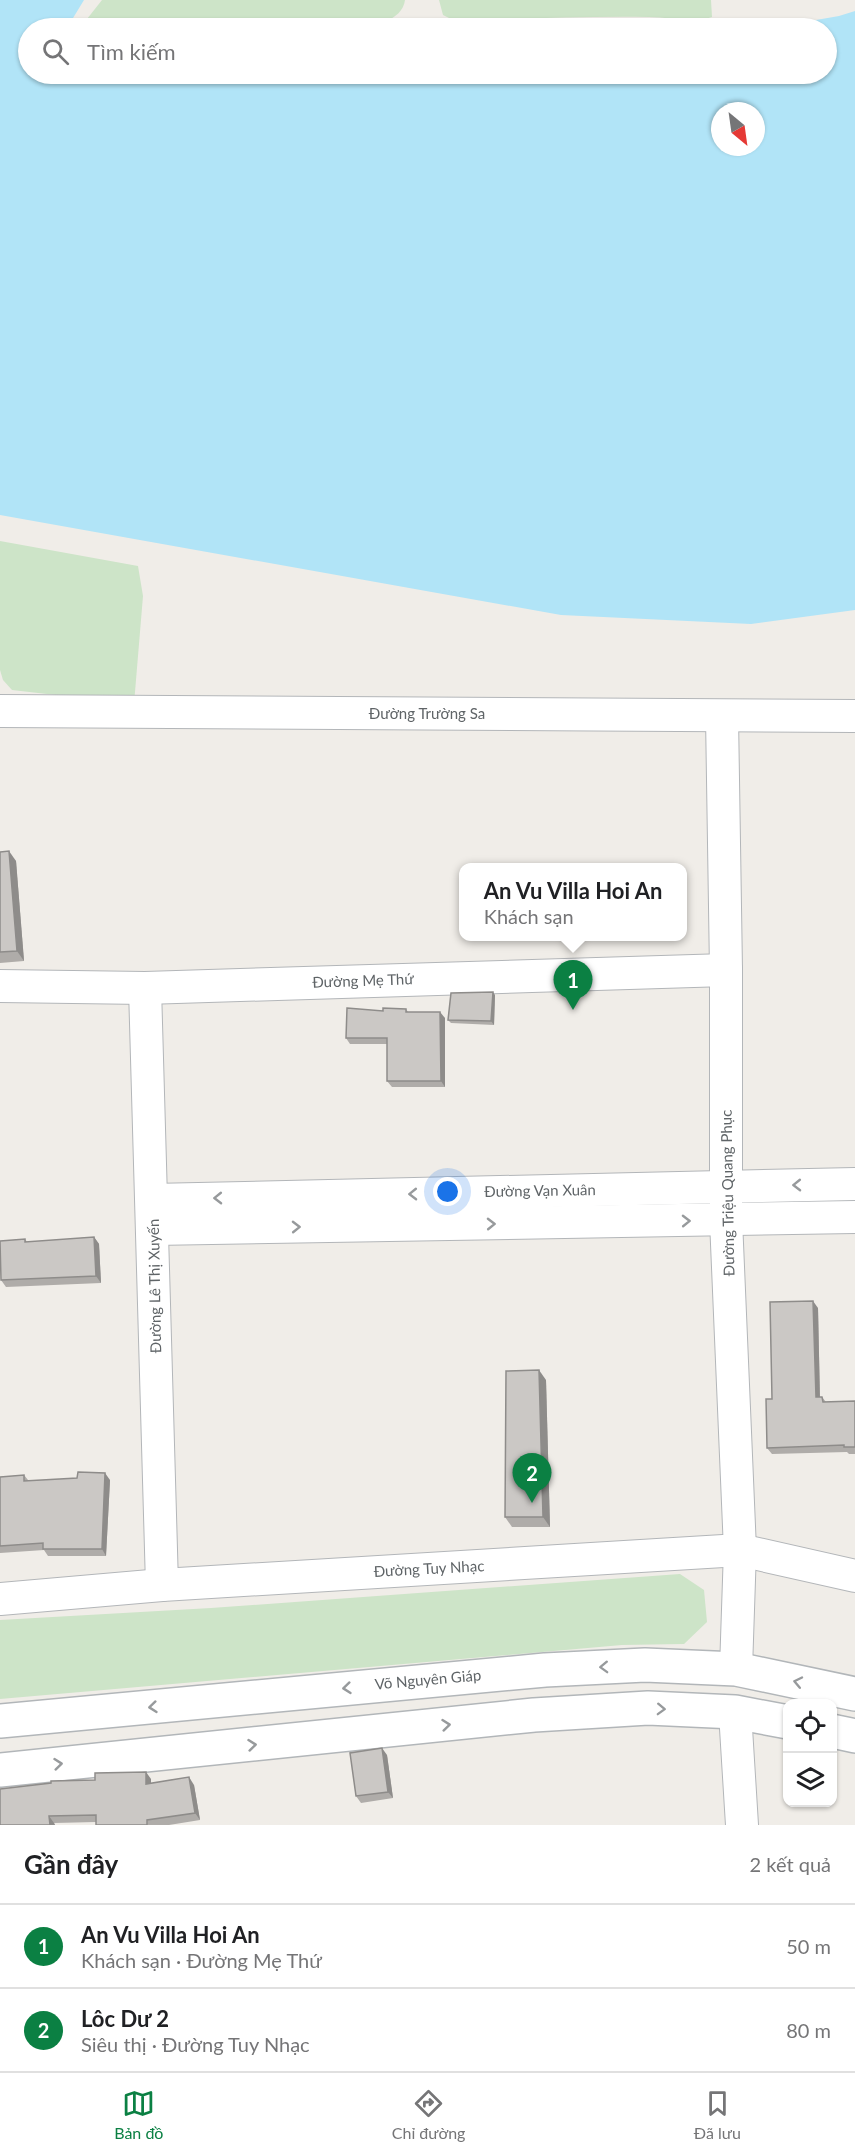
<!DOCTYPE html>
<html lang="vi">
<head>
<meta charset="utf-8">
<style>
	:root { --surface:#fff; --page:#f6f6f6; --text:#202124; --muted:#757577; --line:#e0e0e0; --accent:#0b8043 }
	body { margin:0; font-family:Lato,sans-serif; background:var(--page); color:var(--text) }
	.controls { position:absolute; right:18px; bottom:18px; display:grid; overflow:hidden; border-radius:12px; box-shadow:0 2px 4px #0004 }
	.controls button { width:54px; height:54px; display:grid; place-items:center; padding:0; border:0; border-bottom:2px solid var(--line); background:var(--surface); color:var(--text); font:30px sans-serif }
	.compass { position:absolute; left:711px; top:102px; width:54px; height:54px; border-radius:50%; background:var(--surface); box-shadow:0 2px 4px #0004; rotate:151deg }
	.you { position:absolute; left:448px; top:1192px; width:21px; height:21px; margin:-15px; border:4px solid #fff; border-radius:50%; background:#1a73e8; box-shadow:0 0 0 9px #1a73e833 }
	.badge { display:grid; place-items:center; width:39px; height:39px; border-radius:50%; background:var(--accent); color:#fff; font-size:20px; font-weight:700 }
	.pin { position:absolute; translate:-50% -50px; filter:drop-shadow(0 2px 3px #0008) }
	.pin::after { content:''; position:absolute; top:32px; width:21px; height:18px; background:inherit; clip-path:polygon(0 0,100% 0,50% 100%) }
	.popup { position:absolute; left:459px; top:863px; width:228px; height:78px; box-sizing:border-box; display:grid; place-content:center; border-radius:12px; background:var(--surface); filter:drop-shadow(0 2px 4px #0005); font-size:20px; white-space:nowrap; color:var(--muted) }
	.popup b { font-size:22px; color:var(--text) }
	.popup::after { content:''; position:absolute; left:50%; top:100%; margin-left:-12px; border:12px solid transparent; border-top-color:var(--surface) }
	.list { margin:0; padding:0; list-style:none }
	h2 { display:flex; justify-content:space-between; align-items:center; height:78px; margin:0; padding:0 24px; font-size:26px }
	h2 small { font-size:20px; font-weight:400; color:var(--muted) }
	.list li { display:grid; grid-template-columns:39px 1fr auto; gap:18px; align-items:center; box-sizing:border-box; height:84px; padding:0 24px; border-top:2px solid var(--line) }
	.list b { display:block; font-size:22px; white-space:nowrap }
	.list p { margin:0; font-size:20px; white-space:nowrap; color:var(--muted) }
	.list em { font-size:20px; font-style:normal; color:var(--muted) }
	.icon { flex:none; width:33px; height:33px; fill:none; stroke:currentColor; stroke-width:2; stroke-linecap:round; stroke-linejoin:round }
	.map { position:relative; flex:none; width:855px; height:1825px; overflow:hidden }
	.search { position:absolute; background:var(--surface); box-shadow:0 2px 4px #0004; left:18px; right:18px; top:18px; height:66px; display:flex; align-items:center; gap:15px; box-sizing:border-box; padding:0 21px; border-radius:33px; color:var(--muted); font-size:22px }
	.sheet { height:246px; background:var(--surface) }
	nav { display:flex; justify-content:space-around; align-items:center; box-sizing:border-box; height:84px; border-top:2px solid var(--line); background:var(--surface); font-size:16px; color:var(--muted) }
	nav a { display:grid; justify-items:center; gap:3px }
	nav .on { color:var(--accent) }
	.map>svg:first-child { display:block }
	.green { fill:#cde4c8 }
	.water { fill:#b1e4f7; fill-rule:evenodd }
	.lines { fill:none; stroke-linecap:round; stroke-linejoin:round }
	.street-casing { stroke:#b3b6b9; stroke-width:34 }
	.secondary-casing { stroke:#b2b6b9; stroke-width:36 }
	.street { stroke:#fff; stroke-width:32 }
	.secondary { stroke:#fff; stroke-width:33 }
	.wall { fill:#afaca9 }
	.shaded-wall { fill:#8e8c8a }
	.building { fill:#cbc8c5; stroke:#8e8c8a; stroke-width:1.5 }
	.oneway { stroke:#979a9c }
	.labels { text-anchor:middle; stroke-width:6; stroke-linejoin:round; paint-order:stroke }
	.street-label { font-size:15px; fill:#5f6467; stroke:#fff }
</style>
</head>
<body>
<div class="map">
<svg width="855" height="1825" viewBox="0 0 855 1825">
	<rect width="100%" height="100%" fill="#f0ede8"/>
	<g class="green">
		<path d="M102 0H405C402 22 372 26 353 28H89L87 19Z"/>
		<path d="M439 0H711L712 17C692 24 670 17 649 17 584 16 520 19 455 21L443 15Z"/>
		<polygon points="0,541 138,566 143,596 134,704 12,690 3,680 0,670"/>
		<polygon points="680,1574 704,1590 707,1622 684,1644 622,1645 0,1699 0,1620 211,1608"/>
	</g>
	<path class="water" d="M0 0H84L70 23 73 28H28V74H826V28H770L839 16 855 11V610L751 624 561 615 0 515ZM720 111H756V147H720Z"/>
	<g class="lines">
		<defs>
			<g id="street">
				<polyline points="0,711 855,716"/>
				<polyline points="722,716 726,970 726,1220 740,1550 736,1669"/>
				<polyline points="0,986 145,988 726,970"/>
				<polyline points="145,988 162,1585"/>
				<polyline points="152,1200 855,1184"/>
				<polyline points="153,1229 855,1217"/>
				<polyline points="0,1599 162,1585 740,1550 855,1576"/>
				<polyline points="735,1712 742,1825"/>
			</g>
			<g id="secondary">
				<polyline points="0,1721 545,1670 645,1665 736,1669 855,1694"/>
				<polyline points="832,1731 855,1736"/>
				<polyline points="0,1770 534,1715 648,1708 735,1712 788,1722"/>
			</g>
		</defs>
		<use href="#street" class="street-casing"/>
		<use href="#secondary" class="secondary-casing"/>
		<use href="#street" class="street"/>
		<use href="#secondary" class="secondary"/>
	</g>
	<g class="wall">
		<polygon points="0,852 16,861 24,961 0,963"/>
		<polygon points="495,995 494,1025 451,1023 448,1020"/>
		<polygon points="406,1009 408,1012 445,1018 445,1087 392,1087 387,1081 387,1044 350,1044 346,1038 383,1011"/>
		<polygon points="94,1237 99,1244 101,1283 6,1287 1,1280 25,1239 27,1242"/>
		<polygon points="818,1308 820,1397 822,1397 826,1402 855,1401 855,1454 849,1454 847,1452 772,1454 767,1448 772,1399"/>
		<polygon points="546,1380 550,1527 512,1527 505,1517"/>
		<polygon points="24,1475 28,1480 110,1480 106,1556 48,1556 44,1550 0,1553 0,1477"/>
		<polygon points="387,1755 393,1798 361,1803 356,1796"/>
		<polygon points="151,1779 151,1783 194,1785 200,1820 169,1825 96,1825 96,1822 54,1823 55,1825 0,1825"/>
	</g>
	<g class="shaded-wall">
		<polygon points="9,851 16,861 24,961 17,951"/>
		<polygon points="493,992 495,995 494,1025 491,1021"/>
		<polygon points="440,1012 445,1018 445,1087 441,1081"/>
		<polygon points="94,1237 99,1244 101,1283 96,1276"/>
		<polygon points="813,1301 818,1308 820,1404 816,1397"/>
		<polygon points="539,1370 546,1380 550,1527 543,1517"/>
		<polygon points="105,1473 110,1480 106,1556 102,1549"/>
		<polygon points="382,1748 387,1755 393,1798 388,1792"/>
		<polygon points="146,1772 151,1779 151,1791 146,1784"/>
		<polygon points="189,1777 194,1785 200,1820 195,1813"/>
		<polygon points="49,1816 54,1823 55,1825 50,1825"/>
	</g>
	<g class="building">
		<polygon points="9,851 17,951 0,952 0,852"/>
		<polygon points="493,992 491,1021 448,1020 451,993"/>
		<polygon points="347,1008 383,1011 383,1008 406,1009 406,1012 440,1012 441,1081 387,1081 387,1038 346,1038"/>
		<polygon points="94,1237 96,1276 1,1280 0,1241 25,1239 25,1242"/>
		<polygon points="813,1301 816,1397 822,1397 823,1402 855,1401 855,1447 844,1447 844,1445 767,1448 766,1399 772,1399 770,1302"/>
		<polygon points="539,1370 543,1517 505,1517 506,1371"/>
		<polygon points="78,1472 105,1473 102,1549 43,1549 43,1543 0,1546 0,1477 24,1475 24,1481 77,1478"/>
		<polygon points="382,1748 388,1792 356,1796 350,1753"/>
		<polygon points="146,1772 146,1784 189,1777 195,1813 147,1820 147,1825 96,1825 96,1815 49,1816 50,1825 0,1825 0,1789 51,1783 51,1781 95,1780 95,1773"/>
	</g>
	<defs><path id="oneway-chevron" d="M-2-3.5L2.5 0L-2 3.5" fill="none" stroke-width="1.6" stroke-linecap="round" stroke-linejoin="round" transform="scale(1.5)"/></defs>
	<g class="oneway">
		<use href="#oneway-chevron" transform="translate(797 1185) rotate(179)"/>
		<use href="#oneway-chevron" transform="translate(413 1194) rotate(179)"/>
		<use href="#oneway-chevron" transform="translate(218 1198) rotate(179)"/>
		<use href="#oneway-chevron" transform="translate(686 1221) rotate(-1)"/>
		<use href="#oneway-chevron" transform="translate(491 1224) rotate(-1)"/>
		<use href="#oneway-chevron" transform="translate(296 1227) rotate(-1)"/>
		<use href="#oneway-chevron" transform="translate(604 1667) rotate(178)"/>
		<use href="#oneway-chevron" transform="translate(798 1682) rotate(-168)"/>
		<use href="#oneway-chevron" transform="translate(347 1688) rotate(174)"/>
		<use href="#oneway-chevron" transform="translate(153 1707) rotate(174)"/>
		<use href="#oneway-chevron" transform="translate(661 1709) rotate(2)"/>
		<use href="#oneway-chevron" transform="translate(446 1725) rotate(-6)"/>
		<use href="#oneway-chevron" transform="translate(252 1745) rotate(-6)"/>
		<use href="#oneway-chevron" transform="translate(58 1764) rotate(-6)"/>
	</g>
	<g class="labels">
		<g class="street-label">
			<text x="427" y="719">Đường Trường Sa</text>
			<text transform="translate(363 981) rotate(-2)" y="5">Đường Mẹ Thứ</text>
			<text transform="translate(540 1191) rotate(-1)" y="5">Đường Vạn Xuân</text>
			<text transform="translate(728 1193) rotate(-91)" y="5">Đường Triệu Quang Phục</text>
			<text transform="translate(155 1286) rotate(-91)" y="5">Đường Lê Thị Xuyến</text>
			<text transform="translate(429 1569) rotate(-3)" y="5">Đường Tuy Nhạc</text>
			<text transform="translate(428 1680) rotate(-5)" y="5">Võ Nguyên Giáp</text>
		</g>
	</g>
</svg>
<div class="controls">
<button><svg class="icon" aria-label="locate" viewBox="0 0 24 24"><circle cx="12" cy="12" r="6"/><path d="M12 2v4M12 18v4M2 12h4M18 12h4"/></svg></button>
<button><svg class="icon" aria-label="layers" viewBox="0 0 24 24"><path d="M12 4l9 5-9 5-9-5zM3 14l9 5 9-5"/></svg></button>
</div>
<svg class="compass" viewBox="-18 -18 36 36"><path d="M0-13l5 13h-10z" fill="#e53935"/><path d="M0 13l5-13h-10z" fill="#757577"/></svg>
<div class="you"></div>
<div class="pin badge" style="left:573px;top:1010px">1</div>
<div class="popup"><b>An Vu Villa Hoi An</b>Khách sạn</div>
<div class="pin badge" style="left:532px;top:1503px">2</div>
<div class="search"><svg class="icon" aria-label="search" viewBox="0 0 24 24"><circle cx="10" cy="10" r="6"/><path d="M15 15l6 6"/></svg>Tìm kiếm</div>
</div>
<section class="sheet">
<h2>Gần đây<small>2 kết quả</small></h2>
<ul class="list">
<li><span class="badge">1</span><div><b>An Vu Villa Hoi An</b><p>Khách sạn · Đường Mẹ Thứ</p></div><em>50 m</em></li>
<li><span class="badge">2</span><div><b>Lôc Dư 2</b><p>Siêu thị · Đường Tuy Nhạc</p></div><em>80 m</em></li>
</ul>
</section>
<nav>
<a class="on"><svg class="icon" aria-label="map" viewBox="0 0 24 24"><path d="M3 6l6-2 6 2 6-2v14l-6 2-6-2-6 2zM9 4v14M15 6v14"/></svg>Bản đồ</a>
<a><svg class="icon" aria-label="directions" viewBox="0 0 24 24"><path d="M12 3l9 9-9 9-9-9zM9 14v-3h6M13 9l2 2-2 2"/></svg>Chỉ đường</a>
<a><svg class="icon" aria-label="saved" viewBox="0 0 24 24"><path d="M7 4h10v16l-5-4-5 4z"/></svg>Đã lưu</a>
</nav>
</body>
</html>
